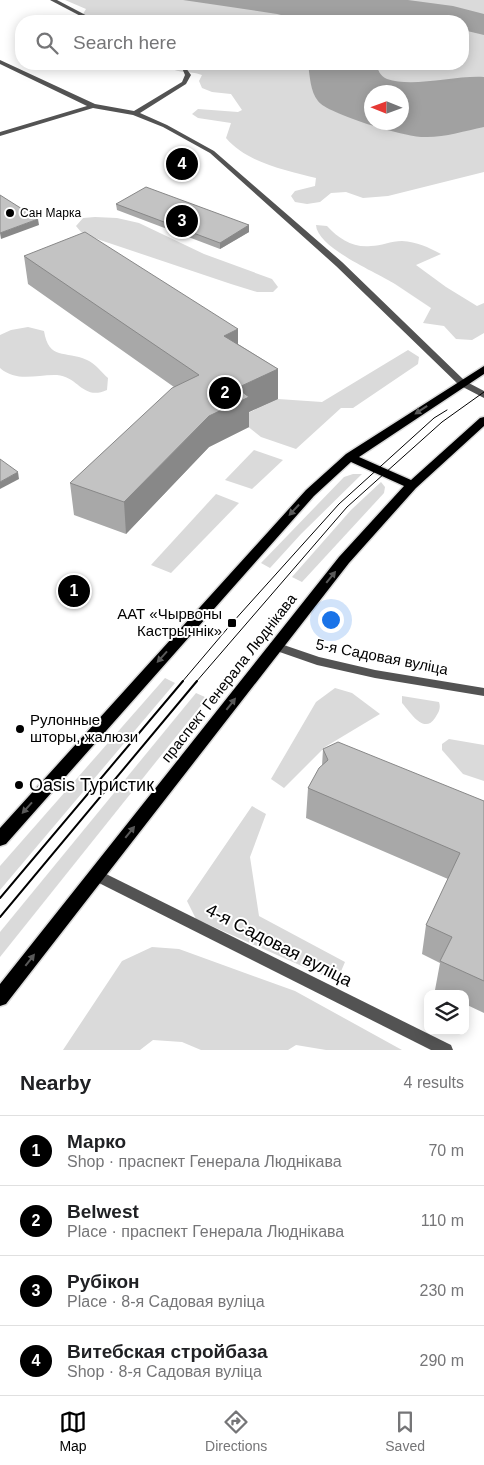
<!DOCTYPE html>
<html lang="en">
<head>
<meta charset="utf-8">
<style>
	:root { --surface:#fff; --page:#f2f2f2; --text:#202124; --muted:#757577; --line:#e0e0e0; --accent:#000 }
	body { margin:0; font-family:Helvetica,sans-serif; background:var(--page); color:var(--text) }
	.controls { position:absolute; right:15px; bottom:15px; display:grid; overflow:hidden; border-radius:10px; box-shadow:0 2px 12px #0003 }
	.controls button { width:45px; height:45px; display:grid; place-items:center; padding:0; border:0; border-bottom:1px solid var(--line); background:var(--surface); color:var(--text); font:25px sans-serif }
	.compass { position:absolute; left:364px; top:85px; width:45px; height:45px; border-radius:50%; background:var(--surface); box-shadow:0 2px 12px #0003; rotate:271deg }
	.you { position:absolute; left:330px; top:619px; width:18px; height:18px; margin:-12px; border:4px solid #fff; border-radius:50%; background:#1a73e8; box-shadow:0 0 0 8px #1a73e833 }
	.badge { display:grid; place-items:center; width:32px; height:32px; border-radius:50%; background:var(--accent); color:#fff; font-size:16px; font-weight:700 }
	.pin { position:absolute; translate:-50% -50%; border:2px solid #fff; box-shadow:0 1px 5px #0006 }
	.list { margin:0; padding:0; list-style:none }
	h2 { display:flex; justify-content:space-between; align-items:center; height:65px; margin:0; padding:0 20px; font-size:21px }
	h2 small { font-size:16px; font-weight:400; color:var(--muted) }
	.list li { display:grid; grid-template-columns:32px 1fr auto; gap:15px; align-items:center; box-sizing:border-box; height:70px; padding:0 20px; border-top:1px solid var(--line) }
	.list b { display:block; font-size:19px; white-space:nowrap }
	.list p { margin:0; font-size:16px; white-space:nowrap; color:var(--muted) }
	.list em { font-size:16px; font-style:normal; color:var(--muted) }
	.icon { flex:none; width:28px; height:28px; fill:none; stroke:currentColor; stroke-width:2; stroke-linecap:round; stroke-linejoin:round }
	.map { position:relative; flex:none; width:484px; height:1050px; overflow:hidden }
	.search { position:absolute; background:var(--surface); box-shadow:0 2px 12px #0003; left:15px; right:15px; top:15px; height:55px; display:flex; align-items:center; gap:12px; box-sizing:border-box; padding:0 18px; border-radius:20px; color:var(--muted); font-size:19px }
	.sheet { height:345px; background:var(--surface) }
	nav { display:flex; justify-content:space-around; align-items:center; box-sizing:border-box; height:70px; border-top:1px solid var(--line); background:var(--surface); font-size:14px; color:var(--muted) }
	nav a { display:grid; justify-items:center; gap:2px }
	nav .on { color:var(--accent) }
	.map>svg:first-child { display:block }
	.green { fill:#dadada; fill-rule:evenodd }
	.water { fill:#a1a1a1; fill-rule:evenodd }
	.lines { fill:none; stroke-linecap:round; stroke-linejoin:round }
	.primary-casing { stroke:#dbdbdb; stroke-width:3 }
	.street { fill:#535353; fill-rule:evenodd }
	.primary { fill:#000; fill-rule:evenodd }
	.tram-far1 { stroke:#000; stroke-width:1 }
	.tram { stroke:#000; stroke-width:2 }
	.wall { fill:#a8a8a8 }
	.shaded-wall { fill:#888 }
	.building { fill:#c3c3c3; stroke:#888 }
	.oneway { fill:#595959 }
	.poi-dot { fill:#000; stroke:#fff; stroke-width:2 }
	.labels { text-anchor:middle; stroke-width:4; stroke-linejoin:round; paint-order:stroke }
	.far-poi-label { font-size:12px; fill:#000; stroke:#fff; text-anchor:start }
	.poi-label { font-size:15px; fill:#000; stroke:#fff; text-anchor:end }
	.street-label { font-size:15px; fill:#000; stroke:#fff }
	.near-poi-label { font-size:18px; fill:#000; stroke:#fff; text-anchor:start }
	.near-street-label { font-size:18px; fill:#000; stroke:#fff }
</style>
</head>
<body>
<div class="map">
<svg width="484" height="1050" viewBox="0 0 484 1050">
	<rect width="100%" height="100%" fill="#fff"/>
	<g class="green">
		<path d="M65 0H484V172L388 196 363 198 346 192 331 193 320 202 307 204 295 202 291 196 295 191 315 186 316 178C286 170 247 163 226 138L231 123 198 118 192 114 198 109 238 112 242 110 231 94 212 92 202 88 199 81 202 75C189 70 176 75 166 64H463V21H105L83 14 86 9ZM372 92H402V122H372Z"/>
		<polygon points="95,217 117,218 139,223 204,254 272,279 278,287 273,292 257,292 231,284 100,240 81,232 76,226 83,218"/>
		<path d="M316 225 327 226C339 239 353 248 371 246 381 246 391 241 402 241 417 242 428 247 441 254L416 265 446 287 477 306 484 303V333L472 340 456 339 444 326 423 323 431 308C419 300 407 292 395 284 378 273 317 248 316 225Z"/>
		<path d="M28 327 44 331C49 361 65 350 87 360 95 363 102 373 108 378L107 390C83 401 79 377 57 375 38 374 17 383 0 368V335L11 330Z"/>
		<polygon points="408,350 419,357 418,364 353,408 341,408 296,449 261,437 237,418 278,399 322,402"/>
		<polygon points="254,450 283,460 252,489 225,480"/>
		<polygon points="353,474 362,474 301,534 270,568 261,563 344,477"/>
		<polygon points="381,482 385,487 384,493 302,582 292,577 351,510"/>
		<polygon points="216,494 239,503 171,573 151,565"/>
		<polygon points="165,678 175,683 0,890 0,866"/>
		<polygon points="335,688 352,693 380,714 325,747 284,788 271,779 316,702"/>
		<polygon points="196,693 207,698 0,957 0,932"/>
		<path d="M402 696 439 702C441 708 439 712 435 718 424 735 410 712 402 703Z"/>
		<polygon points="449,739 484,745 484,781 463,774 442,750 442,744"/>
		<polygon points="252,806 266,814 250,857 259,916 345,962 339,976 322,975 196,919 187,901"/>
		<polygon points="152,947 179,949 295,991 402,1050 326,1050 296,1045 288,1050 201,1050 182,1042 153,1040 140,1050 63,1050 122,961"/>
	</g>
	<g class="water">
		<polygon points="183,0 408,0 453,6 484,14 484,35 463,30 463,21 414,21 383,18 365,21 293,21 289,17 277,14"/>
		<path d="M308 64H376C378 70 380 76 387 79 413 88 456 75 484 77V127C464 131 443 138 423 137 405 137 327 114 318 101 310 91 310 76 308 64ZM372 92H402V122H372Z"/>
	</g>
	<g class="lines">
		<defs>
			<polygon id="primary" points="484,366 484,374 359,457 411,480 480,418 484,417 484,426 416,488 349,563 6,1004 0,1006 0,984 339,557 404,486 351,462 314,496 6,844 0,846 0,828 306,490 346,454"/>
		</defs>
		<use href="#primary" class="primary-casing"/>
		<g class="street">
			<polygon points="50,0 57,0 97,21 90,21"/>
			<polygon points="0,60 95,104 134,111 182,82 185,75 182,68 177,64 183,64 191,75 186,84 140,113 167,125 214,151 342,262 465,381 484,391 484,398 459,385 336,266 210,153 163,127 133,115 93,108 0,136 0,132 87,106 0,64"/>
			<polygon points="275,642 319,657 375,670 484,688 484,696 375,678 317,665 271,649 269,646 271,643"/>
			<polygon points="96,869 451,1045 453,1050 431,1050 91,879 89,875 91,871"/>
		</g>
		<use href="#primary" class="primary"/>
		<g class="tram-far1">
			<polyline points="182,682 232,623 339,504 434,418 447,410"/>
			<polyline points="196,682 347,507 442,422 484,392"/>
		</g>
		<g class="tram">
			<polyline points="0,898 183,681"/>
			<polyline points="0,917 197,681"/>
		</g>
	</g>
	<g class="wall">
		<polygon points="116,204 249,225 249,232 220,249 117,210"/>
		<polygon points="24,256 238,329 238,344 278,369 278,399 249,412 249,427 209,447 126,534 74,515 70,483 174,387 28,284"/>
		<polygon points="323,749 484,801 484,1013 465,1004 465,994 443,994 435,990 440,963 422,954 426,925 448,879 306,818 308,788 322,766"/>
	</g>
	<g class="shaded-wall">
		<polygon points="38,219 39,225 1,239 0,233"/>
		<polygon points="249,225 249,232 220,249 220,243"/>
		<polygon points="238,329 238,359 224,336"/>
		<polygon points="278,369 278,399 249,412 249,427 209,447 126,534 124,502 237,388"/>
		<polygon points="18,472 19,479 0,489 0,482"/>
	</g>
	<g class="building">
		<polygon points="146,187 249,225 220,243 116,204"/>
		<polygon points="0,195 38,219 0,233"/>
		<polygon points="85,232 238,329 224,336 278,369 237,388 249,397 209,416 124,502 70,483 172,388 199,375 24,256"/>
		<polygon points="0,459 18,472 0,482"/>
		<polygon points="338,742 484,801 484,981 440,961 452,937 426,925 460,853 308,788 319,768 328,760 323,749"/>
	</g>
	<defs><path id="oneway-solid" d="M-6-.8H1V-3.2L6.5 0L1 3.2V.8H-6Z" transform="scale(1.25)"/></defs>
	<g class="oneway">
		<use href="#oneway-solid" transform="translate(421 410) rotate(146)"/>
		<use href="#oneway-solid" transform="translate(294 510) rotate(133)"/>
		<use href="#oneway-solid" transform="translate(331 577) rotate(-51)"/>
		<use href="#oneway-solid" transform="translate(162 657) rotate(132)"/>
		<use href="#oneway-solid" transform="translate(231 704) rotate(-52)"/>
		<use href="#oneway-solid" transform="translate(27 808) rotate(132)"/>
		<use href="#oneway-solid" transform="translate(130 832) rotate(-51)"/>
		<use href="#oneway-solid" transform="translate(30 960) rotate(-52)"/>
	</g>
	<g class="poi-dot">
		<circle cx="10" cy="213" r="5"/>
		<rect x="227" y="618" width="10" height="10" rx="2.5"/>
		<circle cx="20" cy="729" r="5"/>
		<circle cx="19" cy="785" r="5"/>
	</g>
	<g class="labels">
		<g class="far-poi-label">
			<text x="20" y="217">Сан Марка</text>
		</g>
		<g class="poi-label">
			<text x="222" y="619">ААТ «Чырвоны<tspan x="222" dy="17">Кастрычнік»</tspan></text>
			<text x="30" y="725" text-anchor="start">Рулонные<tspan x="30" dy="17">шторы, жалюзи</tspan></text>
		</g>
		<g class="street-label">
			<text transform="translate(382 657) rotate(11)" y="5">5-я Садовая вуліца</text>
			<text transform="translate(229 678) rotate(-52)" y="5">праспект Генерала Люднікава</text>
		</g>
		<g class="near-poi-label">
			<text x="29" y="791">Oasis Туристик</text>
		</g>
		<g class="near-street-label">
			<text transform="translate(279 945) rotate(27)" y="6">4-я Садовая вуліца</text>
		</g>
	</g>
</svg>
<div class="controls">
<button><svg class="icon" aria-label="layers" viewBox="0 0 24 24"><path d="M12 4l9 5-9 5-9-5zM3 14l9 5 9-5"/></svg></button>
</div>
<svg class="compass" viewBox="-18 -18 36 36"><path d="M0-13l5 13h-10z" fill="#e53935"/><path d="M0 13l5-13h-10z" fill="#757577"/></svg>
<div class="you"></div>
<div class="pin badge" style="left:74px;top:591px">1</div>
<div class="pin badge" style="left:225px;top:393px">2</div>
<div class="pin badge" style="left:182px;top:221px">3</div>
<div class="pin badge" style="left:182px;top:164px">4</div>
<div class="search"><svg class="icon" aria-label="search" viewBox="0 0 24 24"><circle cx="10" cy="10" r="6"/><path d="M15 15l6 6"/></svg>Search here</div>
</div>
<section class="sheet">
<h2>Nearby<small>4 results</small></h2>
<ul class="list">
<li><span class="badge">1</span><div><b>Марко</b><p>Shop · праспект Генерала Люднікава</p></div><em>70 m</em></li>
<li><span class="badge">2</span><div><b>Belwest</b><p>Place · праспект Генерала Люднікава</p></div><em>110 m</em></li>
<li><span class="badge">3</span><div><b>Рубікон</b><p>Place · 8-я Садовая вуліца</p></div><em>230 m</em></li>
<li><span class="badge">4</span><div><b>Витебская стройбаза</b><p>Shop · 8-я Садовая вуліца</p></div><em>290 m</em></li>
</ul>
</section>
<nav>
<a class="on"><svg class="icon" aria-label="map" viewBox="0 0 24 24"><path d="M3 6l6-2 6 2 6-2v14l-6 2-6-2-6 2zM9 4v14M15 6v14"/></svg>Map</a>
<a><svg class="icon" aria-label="directions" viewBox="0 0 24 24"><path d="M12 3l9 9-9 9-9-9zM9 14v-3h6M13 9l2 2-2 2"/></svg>Directions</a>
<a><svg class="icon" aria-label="saved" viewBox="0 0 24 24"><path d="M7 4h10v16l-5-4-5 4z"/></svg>Saved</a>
</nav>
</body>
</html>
